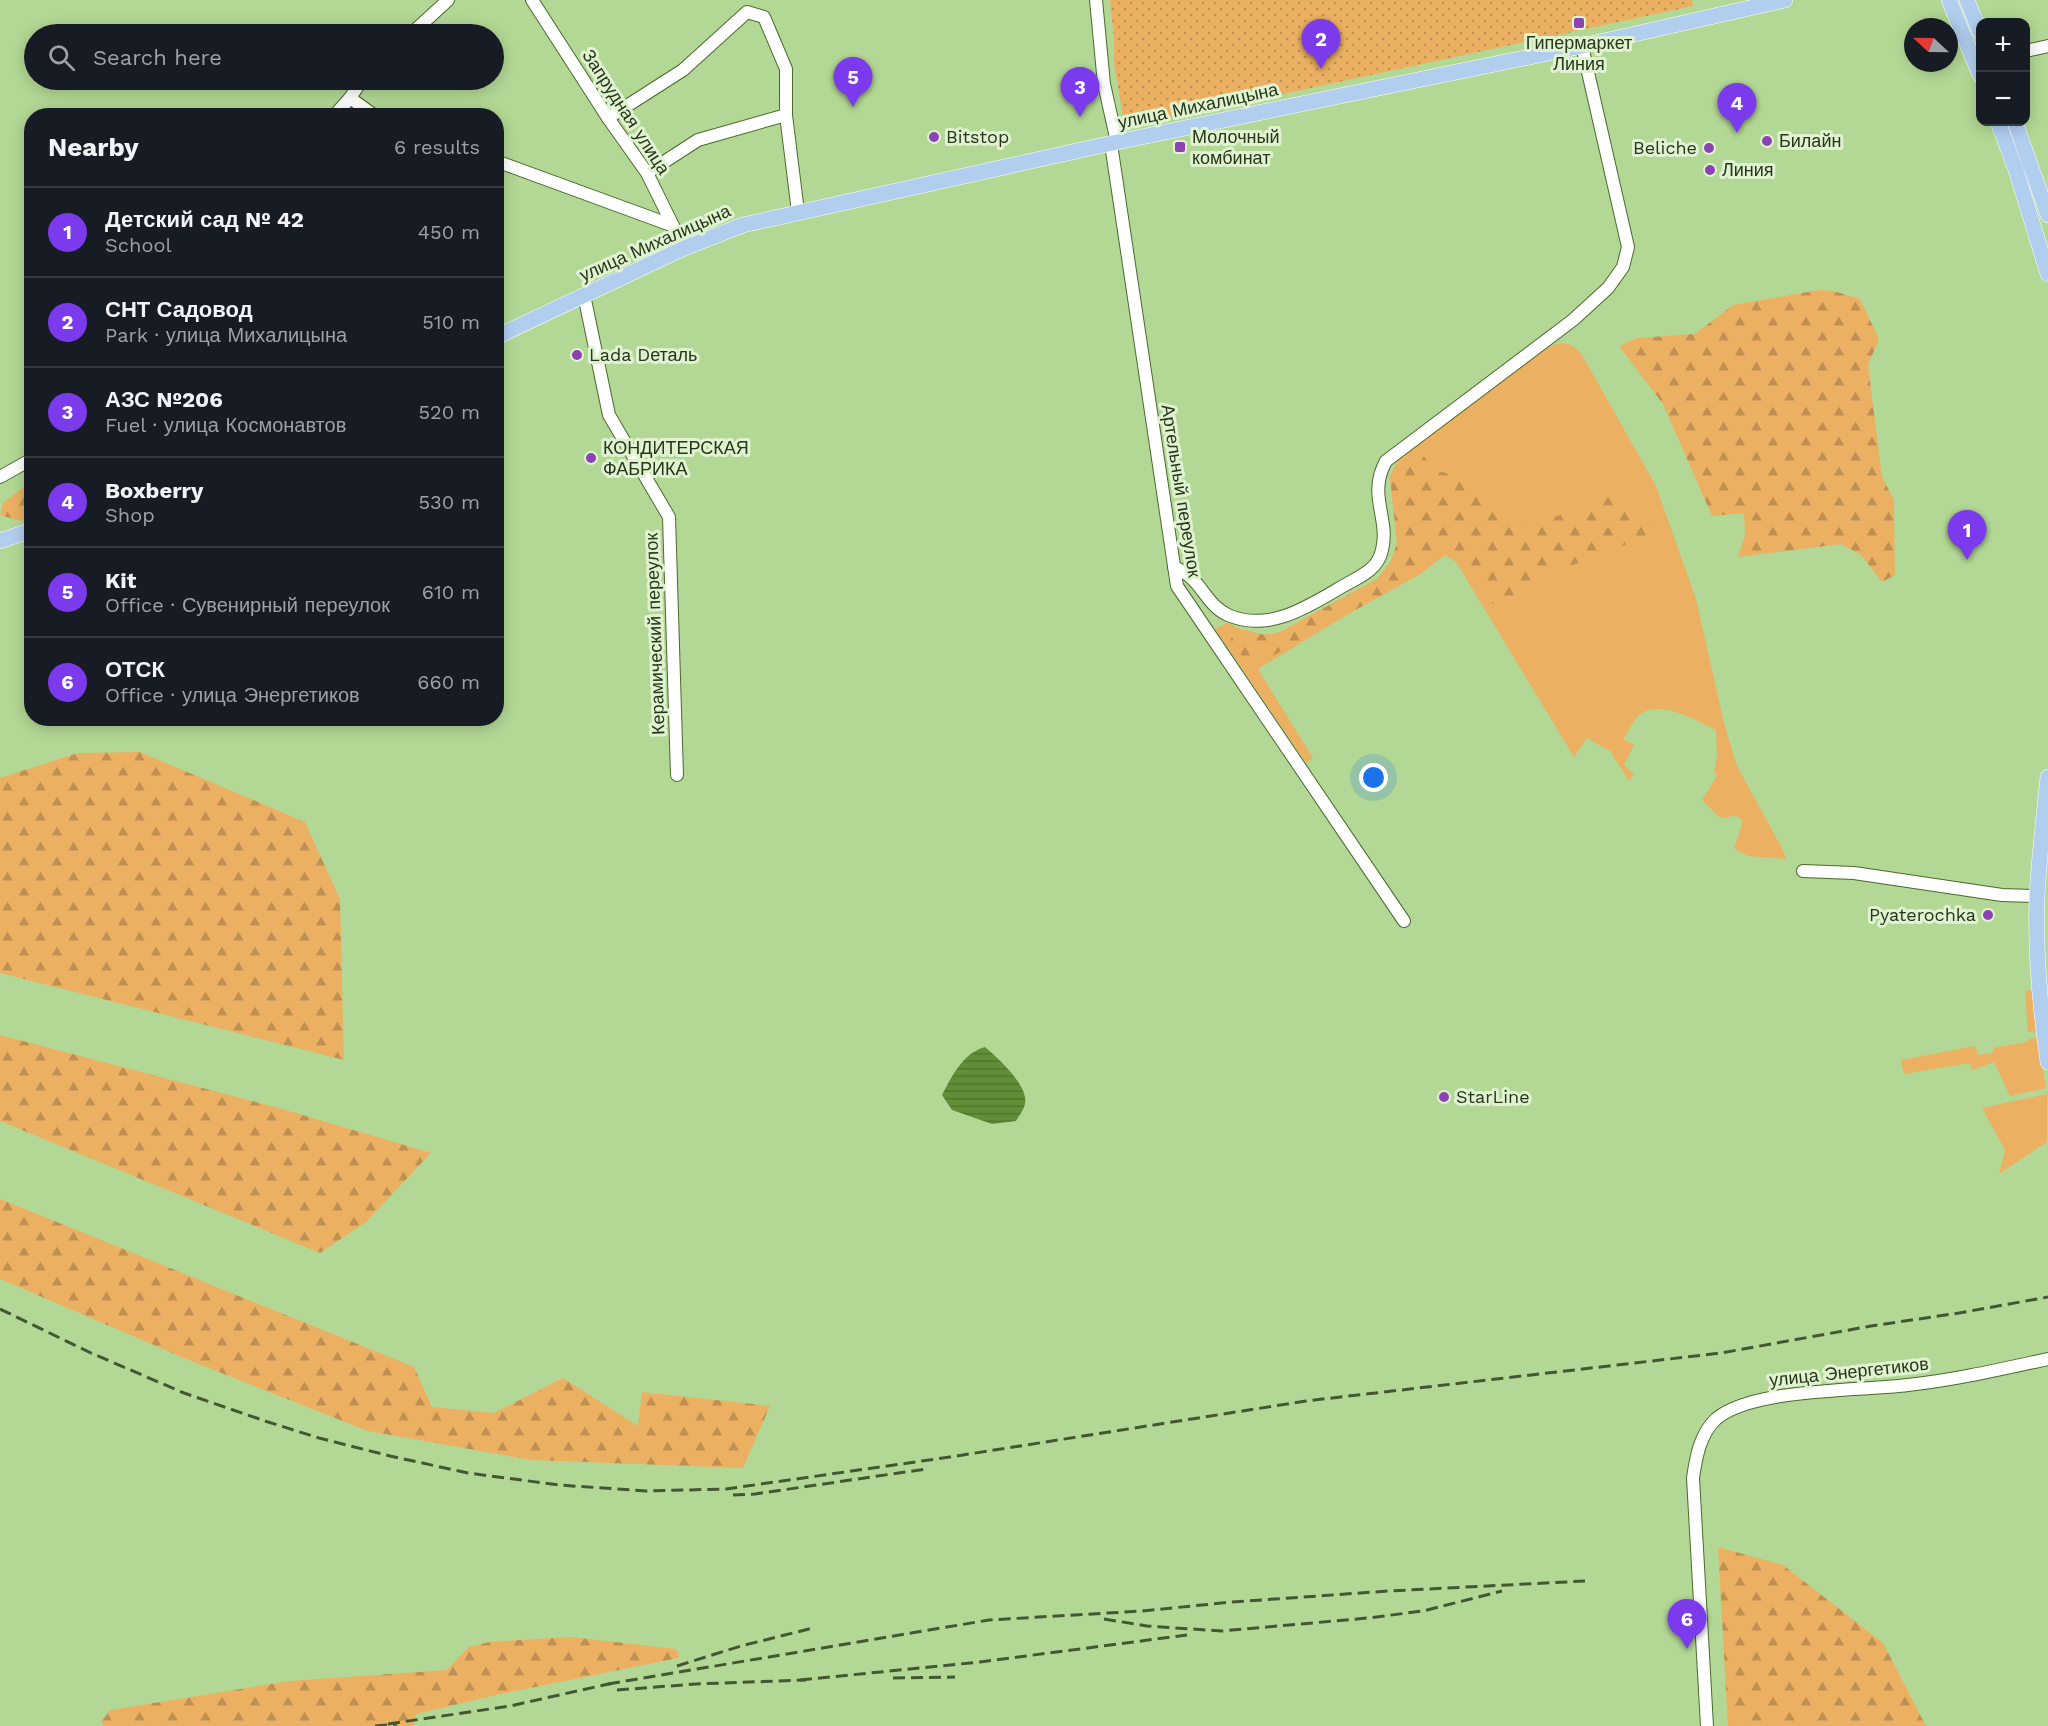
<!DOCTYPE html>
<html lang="en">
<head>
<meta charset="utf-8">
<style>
	:root { --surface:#171b24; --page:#242831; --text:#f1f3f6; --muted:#9ea1a6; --line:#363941; --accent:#7c3aed }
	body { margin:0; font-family:"Work Sans",sans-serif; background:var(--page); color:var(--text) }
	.controls { position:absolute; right:18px; top:18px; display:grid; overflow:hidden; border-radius:12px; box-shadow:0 3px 15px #0003 }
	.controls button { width:54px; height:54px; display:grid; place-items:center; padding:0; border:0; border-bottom:2px solid var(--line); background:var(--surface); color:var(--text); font:30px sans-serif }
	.compass { position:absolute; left:1904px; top:18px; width:54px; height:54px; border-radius:50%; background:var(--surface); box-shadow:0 3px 15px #0003; rotate:292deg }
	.you { position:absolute; left:1374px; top:778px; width:21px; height:21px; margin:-15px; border:4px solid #fff; border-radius:50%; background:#1a73e8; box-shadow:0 0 0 9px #1a73e833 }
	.badge { display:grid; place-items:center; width:39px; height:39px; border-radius:50%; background:var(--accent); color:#fff; font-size:20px; font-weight:700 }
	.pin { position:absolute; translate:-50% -50px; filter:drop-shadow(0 2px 3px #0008) }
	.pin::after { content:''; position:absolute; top:32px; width:21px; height:18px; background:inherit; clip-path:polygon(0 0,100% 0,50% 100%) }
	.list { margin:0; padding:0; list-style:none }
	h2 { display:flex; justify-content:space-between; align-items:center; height:78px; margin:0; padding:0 24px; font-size:26px }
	h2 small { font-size:20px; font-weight:400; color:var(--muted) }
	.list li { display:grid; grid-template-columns:39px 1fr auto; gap:18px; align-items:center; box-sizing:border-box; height:90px; padding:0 24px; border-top:2px solid var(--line) }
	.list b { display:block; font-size:22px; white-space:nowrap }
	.list p { margin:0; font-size:20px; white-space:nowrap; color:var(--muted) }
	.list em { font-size:20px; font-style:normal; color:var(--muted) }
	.icon { flex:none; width:33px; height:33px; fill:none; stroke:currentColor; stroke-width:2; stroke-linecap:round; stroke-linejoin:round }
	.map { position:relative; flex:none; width:2048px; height:1726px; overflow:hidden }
	.search { position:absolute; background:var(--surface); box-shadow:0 3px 15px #0003; left:24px; top:24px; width:480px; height:66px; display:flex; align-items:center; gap:15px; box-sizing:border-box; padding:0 21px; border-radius:33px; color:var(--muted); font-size:22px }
	.panel { position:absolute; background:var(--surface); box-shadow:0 3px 15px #0003; left:24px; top:108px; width:480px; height:618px; border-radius:24px }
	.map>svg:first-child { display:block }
	.grass { fill:#ecb063 }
	.forest { fill:url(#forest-firs) }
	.garden { fill:url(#garden-dots) }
	.water { fill:url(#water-rules) }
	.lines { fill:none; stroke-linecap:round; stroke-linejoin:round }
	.minor-casing { stroke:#4a6a2b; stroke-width:14 }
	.major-casing { stroke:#fff; stroke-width:16 }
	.minor { stroke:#fff; stroke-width:12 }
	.major { stroke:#b2ceef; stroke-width:15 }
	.rail { stroke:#445733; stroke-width:3; stroke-dasharray:12 6; stroke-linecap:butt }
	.poi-dot { fill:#8c42b4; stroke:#dff3d1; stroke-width:2 }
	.labels { text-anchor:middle; stroke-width:6; stroke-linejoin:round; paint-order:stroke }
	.poi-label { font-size:18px; fill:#27351a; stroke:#dff3d1; text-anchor:start }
	.street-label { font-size:18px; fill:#27351a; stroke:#dff3d1 }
</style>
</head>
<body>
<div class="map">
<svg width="2048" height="1726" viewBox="0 0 2048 1726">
	<defs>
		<pattern id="forest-firs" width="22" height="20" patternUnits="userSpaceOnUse" patternTransform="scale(1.5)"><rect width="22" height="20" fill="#ecb063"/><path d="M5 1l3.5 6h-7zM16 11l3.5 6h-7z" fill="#bf9051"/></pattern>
		<pattern id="garden-dots" width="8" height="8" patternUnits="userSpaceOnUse" patternTransform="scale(1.5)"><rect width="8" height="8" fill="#ecb063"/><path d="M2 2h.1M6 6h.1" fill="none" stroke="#bf9051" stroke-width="1.8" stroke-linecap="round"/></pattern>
		<pattern id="water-rules" width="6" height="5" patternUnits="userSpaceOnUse" patternTransform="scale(1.5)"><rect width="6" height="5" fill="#628e37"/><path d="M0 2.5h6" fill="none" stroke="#51752e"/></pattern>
	</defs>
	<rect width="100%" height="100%" fill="#b3d895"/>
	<g class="grass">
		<path d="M1563 343 1571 345 1581 353 1656 486 1696 599 1724 723 1737 766 1783 850 1786 859 1748 856 1734 848 1743 821 1736 816 1720 818 1702 800 1717 776 1714 772 1717 757 1716 730C1697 721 1660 698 1639 715 1633 721 1628 732 1623 739L1634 745 1624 765 1634 774 1629 781 1610 751 1587 738 1574 757 1456 562 1445 555 1258 669 1313 758 1306 763 1215 629 1227 623C1248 632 1259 639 1282 631L1377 579 1391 561 1397 543 1390 477 1398 460 1540 353 1553 345Z"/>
		<polygon points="2032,990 2036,1031 2028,1032 2025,991"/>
		<polygon points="2037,1038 2046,1088 2010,1096 1994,1062 1972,1070 1970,1063 1904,1074 1901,1060 1975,1046 1978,1055 1994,1052 1993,1048 2027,1042 2029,1039"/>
		<polygon points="2047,1094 2047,1142 1999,1174 2005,1150 1982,1108"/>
	</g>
	<g class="forest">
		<polygon points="1819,290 1833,291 1860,299 1879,339 1868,365 1882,477 1894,500 1895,575 1882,582 1861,555 1841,544 1738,557 1745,535 1744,513 1712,516 1663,404 1619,346 1637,338 1695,334 1733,305"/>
		<path d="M1418 449 1436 471 1463 476 1481 503 1500 518 1535 522 1579 510 1595 496 1617 497 1652 517 1656 530 1595 559 1544 572 1498 607 1486 599 1458 559 1445 555 1419 575 1258 664C1243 662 1238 651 1230 640L1235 632 1245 630 1268 636 1282 631 1377 579 1391 561 1397 543 1390 477 1398 460 1410 451Z"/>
		<polygon points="31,481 31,517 20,521 0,515 3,503"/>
		<polygon points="140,752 305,822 340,899 344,1060 0,973 0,778 78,753"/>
		<polygon points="0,1035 279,1108 431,1153 366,1222 320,1253 0,1121"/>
		<polygon points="0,1199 414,1367 432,1407 494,1413 563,1378 638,1426 642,1392 770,1406 743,1468 531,1460 368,1431 191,1361 0,1279"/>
		<polygon points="1718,1547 1783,1565 1883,1643 1926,1726 1728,1726"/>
		<polygon points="571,1637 676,1649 679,1653 678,1658 496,1695 416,1714 414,1726 103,1726 102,1721 110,1710 290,1681 447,1670 469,1647 489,1642"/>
	</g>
	<polygon class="garden" points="1110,0 1692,0 1693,6 1125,128 1114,64 1114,38"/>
	<path class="water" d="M985 1047C998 1058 1029 1086 1025 1104 1024 1109 1019 1116 1016 1121L992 1124 952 1110 942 1095C952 1076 963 1053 985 1047Z"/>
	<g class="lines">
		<defs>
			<g id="minor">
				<polyline points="532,0 608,118 647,173 684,248"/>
				<polyline points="1096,0 1104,84 1117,142"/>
				<polyline points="411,34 448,0"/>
				<polyline points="2026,51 2048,46"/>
				<polyline points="350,98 375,116"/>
				<polyline points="334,116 350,98 362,80"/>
				<polyline points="608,118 683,70 747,12 764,17 786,69 786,115 798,212"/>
				<polyline points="1111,144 1177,586 1404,921"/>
				<polyline points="496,161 671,225"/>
				<polyline points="647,173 698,140 786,115"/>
				<polyline points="584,295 609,415 669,517 677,775"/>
				<polyline points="0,477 32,459"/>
				<path d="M1174 567C1203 579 1204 604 1228 615 1269 633 1309 606 1343 586 1359 577 1378 570 1382 550 1390 518 1367 495 1386 461L1573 320 1608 288 1623 267 1628 247 1582 46"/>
				<polyline points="1803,871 1854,873 2002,895 2037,896"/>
				<path d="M1707 1726 1693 1478C1696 1457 1700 1434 1716 1419 1752 1388 1860 1391 1908 1385 1955 1380 2002 1369 2048 1359"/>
			</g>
			<g id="major">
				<polyline points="1949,0 1980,75"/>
				<polyline points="1967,0 1980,32"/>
				<polyline points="1998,122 2016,170 2048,274"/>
				<polyline points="2015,122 2048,215"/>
				<polyline points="496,337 684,248 743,225 1117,142 1582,46 1785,0"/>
				<polyline points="0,541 32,530"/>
				<path d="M2048 777C2044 817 2039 857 2037 897 2035 952 2040 1007 2048 1062"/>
			</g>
		</defs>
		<use href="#minor" class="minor-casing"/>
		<use href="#major" class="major-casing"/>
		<use href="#minor" class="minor"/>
		<use href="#major" class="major"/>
		<g class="rail">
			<polyline points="0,1309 91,1353 184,1393 268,1422 319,1438 390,1456 468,1473 559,1485 646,1491 726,1489 950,1457 1306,1401 1721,1353 1871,1326 1959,1313 2048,1297"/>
			<polyline points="733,1495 755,1494 926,1469"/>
			<polyline points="1104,1619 1147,1626 1222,1631 1368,1618 1423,1611 1502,1591"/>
			<polyline points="677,1666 741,1646 813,1628"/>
			<polyline points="893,1678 955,1677"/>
			<polyline points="800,1680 980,1662 1187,1635"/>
			<polyline points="608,1684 989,1620 1142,1611 1232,1602 1389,1591 1585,1581"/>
			<polyline points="617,1690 696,1684 806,1680"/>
			<polyline points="388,1724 510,1706 613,1683"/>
			<polyline points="375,1726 397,1724"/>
		</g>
	</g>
	<g class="poi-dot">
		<rect x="1573" y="17" width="12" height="12" rx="3"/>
		<circle cx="934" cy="137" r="6"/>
		<circle cx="1767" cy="141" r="6"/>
		<rect x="1174" y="141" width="12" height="12" rx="3"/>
		<circle cx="1709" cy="148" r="6"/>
		<circle cx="1710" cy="170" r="6"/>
		<circle cx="577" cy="355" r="6"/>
		<circle cx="591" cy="458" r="6"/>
		<circle cx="1988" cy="915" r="6"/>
		<circle cx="1444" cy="1097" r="6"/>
	</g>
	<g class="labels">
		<g class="poi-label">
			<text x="1579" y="49" text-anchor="middle">Гипермаркет<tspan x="1579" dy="21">Линия</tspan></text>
			<text x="946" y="143">Bitstop</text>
			<text x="1192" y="143">Молочный<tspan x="1192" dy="21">комбинат</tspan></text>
			<text x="1779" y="147">Билайн</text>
			<text x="1697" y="154" text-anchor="end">Beliche</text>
			<text x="1722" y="176">Линия</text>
			<text x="589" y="361">Lada Dеталь</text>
			<text x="603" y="454">КОНДИТЕРСКАЯ<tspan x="603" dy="21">ФАБРИКА</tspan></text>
			<text x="1976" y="921" text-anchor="end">Pyaterochka</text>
			<text x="1456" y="1103">StarLine</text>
		</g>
		<g class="street-label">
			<text transform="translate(1198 106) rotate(-12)" y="6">улица Михалицына</text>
			<text transform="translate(626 112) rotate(57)" y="6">Запрудная улица</text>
			<text transform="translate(655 243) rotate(-24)" y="6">улица Михалицына</text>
			<text transform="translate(1181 491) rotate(81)" y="6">Артельный переулок</text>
			<text transform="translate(655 634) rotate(-92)" y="6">Керамический переулок</text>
			<text transform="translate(1849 1372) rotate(-6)" y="6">улица Энергетиков</text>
		</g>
	</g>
</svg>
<div class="controls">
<button>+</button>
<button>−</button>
</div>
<svg class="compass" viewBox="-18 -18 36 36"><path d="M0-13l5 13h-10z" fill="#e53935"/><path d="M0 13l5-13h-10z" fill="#9ea1a6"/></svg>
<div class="you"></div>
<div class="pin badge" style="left:1967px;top:560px">1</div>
<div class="pin badge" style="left:1321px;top:69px">2</div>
<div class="pin badge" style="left:1080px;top:117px">3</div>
<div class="pin badge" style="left:1737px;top:133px">4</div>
<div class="pin badge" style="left:853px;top:107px">5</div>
<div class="pin badge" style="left:1687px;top:1649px">6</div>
<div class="search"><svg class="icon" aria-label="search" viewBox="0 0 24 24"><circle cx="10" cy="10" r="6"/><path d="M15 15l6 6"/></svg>Search here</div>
<section class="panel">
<h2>Nearby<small>6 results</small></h2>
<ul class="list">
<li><span class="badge">1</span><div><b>Детский сад № 42</b><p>School</p></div><em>450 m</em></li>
<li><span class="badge">2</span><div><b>СНТ Садовод</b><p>Park · улица Михалицына</p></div><em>510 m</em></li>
<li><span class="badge">3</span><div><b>АЗС №206</b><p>Fuel · улица Космонавтов</p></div><em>520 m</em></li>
<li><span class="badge">4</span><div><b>Boxberry</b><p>Shop</p></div><em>530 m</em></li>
<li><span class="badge">5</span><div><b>Kit</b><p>Office · Сувенирный переулок</p></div><em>610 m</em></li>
<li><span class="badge">6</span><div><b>ОТСК</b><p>Office · улица Энергетиков</p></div><em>660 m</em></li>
</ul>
</section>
</div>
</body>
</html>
